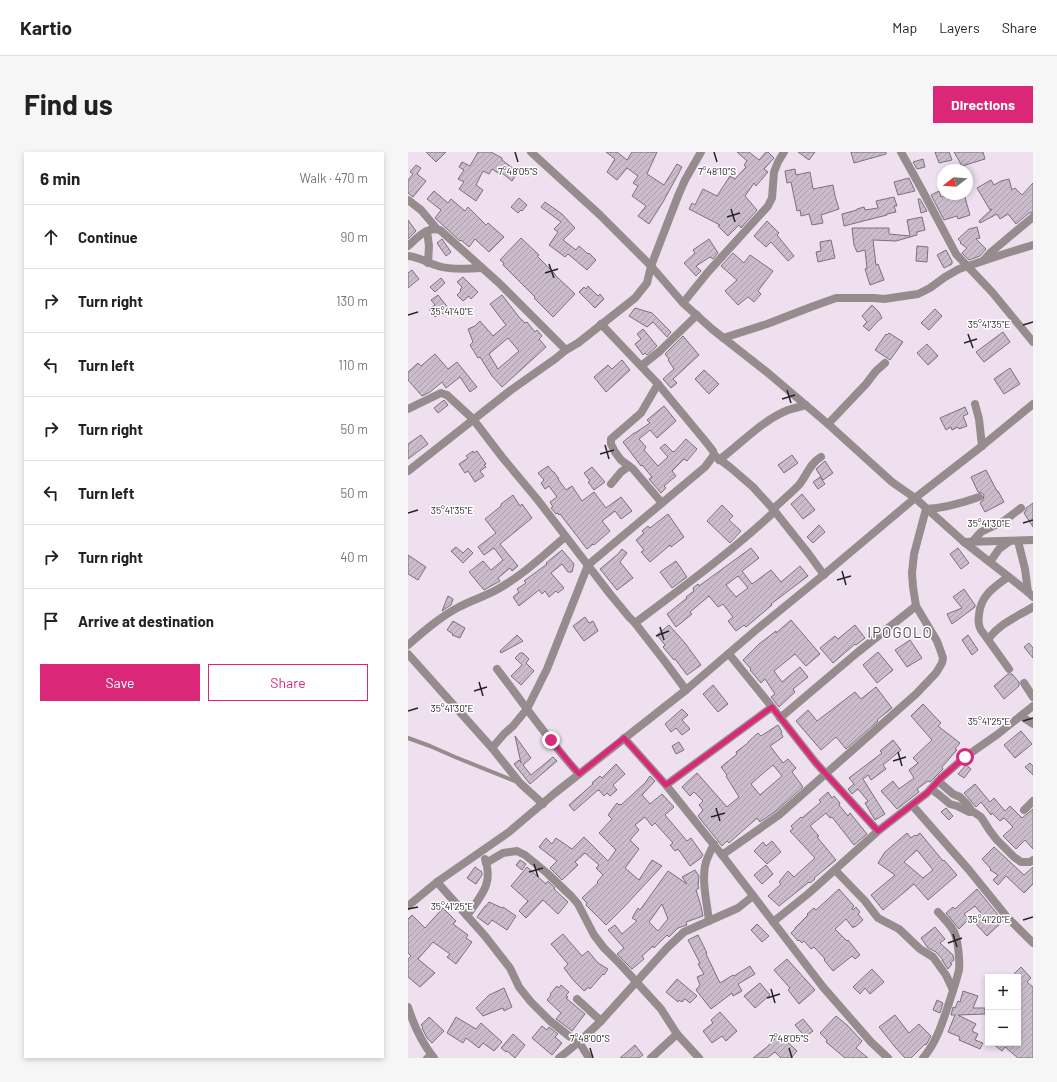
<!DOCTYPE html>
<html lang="en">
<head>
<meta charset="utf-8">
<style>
	:root { --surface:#fff; --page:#f6f6f6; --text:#222; --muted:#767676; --line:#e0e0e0; --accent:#db2777 }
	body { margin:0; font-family:Barlow,sans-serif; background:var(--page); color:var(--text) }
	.controls { position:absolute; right:12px; bottom:12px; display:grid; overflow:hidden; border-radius:0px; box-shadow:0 2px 6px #0003 }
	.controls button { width:36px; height:36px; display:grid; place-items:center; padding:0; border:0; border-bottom:1px solid var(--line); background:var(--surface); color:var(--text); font:20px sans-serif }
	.compass { position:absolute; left:529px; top:12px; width:36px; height:36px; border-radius:50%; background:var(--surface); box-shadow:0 2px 6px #0003; rotate:253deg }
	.stop { position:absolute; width:12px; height:12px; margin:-9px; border:3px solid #db2777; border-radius:50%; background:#fff }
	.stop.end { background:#db2777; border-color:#fff; box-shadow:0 1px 4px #0008 }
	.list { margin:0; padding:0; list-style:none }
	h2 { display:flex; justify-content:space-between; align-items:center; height:52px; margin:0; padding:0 16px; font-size:17px }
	h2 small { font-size:13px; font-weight:400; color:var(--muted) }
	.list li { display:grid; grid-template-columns:26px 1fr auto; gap:12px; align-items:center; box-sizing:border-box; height:64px; padding:0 16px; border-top:1px solid var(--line) }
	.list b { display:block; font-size:15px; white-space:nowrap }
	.list em { font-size:13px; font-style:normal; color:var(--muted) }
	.actions { display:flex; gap:8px; padding:12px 16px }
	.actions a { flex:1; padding:9px 0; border:1px solid var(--accent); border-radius:0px; text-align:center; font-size:14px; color:var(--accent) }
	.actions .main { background:var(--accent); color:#fff }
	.icon { flex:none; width:22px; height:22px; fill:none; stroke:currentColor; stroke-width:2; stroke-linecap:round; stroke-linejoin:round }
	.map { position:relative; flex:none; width:625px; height:906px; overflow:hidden; border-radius:0px }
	header { display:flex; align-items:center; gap:24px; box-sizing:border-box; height:56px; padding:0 20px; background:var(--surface); border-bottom:1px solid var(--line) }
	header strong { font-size:19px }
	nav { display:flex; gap:22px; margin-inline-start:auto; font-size:14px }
	.intro { display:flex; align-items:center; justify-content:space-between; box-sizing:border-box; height:96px; padding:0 24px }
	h1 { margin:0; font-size:28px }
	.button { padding:10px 18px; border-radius:0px; background:var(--accent); color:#fff; font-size:14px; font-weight:700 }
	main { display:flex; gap:24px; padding:0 24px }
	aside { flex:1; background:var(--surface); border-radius:0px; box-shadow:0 2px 6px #0003 }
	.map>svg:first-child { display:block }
	.building { fill:url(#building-hatch); stroke:#7d707e; fill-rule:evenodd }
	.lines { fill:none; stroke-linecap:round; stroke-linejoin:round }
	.service { stroke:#968c8d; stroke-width:4 }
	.minor { stroke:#968c8d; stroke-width:8 }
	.route { stroke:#db2777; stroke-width:5 }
	.ticks { fill:none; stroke:#282329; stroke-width:1.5 }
	.labels { text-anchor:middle; stroke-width:3; stroke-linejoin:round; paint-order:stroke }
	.quarter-label { font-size:15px; letter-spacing:1px; fill:#554956; stroke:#fff }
	.ticks-label { font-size:10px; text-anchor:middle; fill:#282329; stroke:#fff; stroke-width:3; stroke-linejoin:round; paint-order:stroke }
</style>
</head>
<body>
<header>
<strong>Kartio</strong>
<nav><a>Map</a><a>Layers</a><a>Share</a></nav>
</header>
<div class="intro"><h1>Find us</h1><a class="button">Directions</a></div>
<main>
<aside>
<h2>6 min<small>Walk · 470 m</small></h2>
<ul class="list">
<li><svg class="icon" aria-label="ahead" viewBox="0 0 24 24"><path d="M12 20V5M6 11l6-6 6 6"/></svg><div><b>Continue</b></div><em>90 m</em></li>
<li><svg class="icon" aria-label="right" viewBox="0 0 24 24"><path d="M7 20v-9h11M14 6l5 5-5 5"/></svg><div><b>Turn right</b></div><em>130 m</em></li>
<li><svg class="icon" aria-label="left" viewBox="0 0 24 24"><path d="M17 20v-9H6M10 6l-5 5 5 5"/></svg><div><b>Turn left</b></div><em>110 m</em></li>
<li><svg class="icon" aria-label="right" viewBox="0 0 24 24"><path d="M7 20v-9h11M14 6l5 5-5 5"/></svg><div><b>Turn right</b></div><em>50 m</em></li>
<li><svg class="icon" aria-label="left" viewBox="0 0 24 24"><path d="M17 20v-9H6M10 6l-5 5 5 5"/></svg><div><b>Turn left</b></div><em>50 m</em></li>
<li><svg class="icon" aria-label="right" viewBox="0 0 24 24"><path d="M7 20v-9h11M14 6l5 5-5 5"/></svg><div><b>Turn right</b></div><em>40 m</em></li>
<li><svg class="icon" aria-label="arrive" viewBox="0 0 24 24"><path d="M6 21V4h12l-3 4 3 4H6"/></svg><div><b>Arrive at destination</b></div></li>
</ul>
<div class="actions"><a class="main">Save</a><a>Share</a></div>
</aside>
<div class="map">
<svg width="625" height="906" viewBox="0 0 625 906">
	<defs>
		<pattern id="building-hatch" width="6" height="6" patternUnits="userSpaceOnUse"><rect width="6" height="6" fill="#cabccb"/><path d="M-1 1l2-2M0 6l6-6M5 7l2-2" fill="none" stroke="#aea1ae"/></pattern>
	</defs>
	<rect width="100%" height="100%" fill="#eee0ef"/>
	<g class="building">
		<polygon points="18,0 38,0 28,10"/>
		<polygon points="70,0 83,0 94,6 94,8 110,20 104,29 94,21 93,23 84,17 81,22 75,19 68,33 75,38 68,49 51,37 56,30 50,27 56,18 51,15 54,10 62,14"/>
		<polygon points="198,0 209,0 219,8 224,0 249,0 239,22 256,33 269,12 274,15 255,50 241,72 230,64 238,54 224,44 230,34 225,31 230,24 219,16 209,28 199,20 207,7"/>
		<polygon points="329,0 341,0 351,8 358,0 360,0 366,6 356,17 360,20 348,34 346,31 337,44 349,58 333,76 331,73 320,84 310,74 312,73 281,57 284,51 287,53 295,37 309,44 322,24 327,27 338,15 336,13 339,9"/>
		<polygon points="390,0 407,0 401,8"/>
		<polygon points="443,0 478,0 478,2 446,11"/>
		<polygon points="527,0 541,0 544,8 531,11"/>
		<polygon points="546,0 575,0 577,7 554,14"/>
		<polygon points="515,7 517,15 509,17 505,10"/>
		<polygon points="8,13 13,16 9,22 18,29 5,45 0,41 0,28 5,22 2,20"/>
		<polygon points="387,17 388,23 402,20 405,37 425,33 427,44 431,57 413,63 415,71 404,73 401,62 393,64 392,58 389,59 383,30 379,31 377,19"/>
		<polygon points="501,26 507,39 490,43 486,30"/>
		<polygon points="601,27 604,38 607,36 614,43 625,31 625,60 621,61 608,72 600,62 592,67 589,62 572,71 571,69 584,57 582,58 569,36 583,28 586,33 593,29"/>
		<polygon points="26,39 40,51 43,47 57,59 60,55 78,73 80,71 96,85 81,100 67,87 61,95 53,88 52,89 27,66 33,58 19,47"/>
		<polygon points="531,39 533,45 540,42 556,42 562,63 550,67 549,64 536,68 523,43"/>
		<polygon points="486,45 489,54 486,54 488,60 479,62 479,63 436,74 434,62 449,58 449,57 456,55 457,58 470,56 468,49"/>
		<polygon points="111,46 119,53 114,59 113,58 110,61 103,55"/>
		<polygon points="510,47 512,47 519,59 513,61"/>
		<polygon points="137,50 154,62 167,76 155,88 168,98 171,94 180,102 181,101 188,108 179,118 160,102 157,105 141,93 150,80 146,77 153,70 133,55"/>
		<polygon points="514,65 517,78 509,80 509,83 488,89 465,88 468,113 470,112 476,128 462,133 457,117 459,116 457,98 449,100 446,93 444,76 481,76 481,82 502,84 499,68"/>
		<polygon points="0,68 8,79 0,87"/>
		<polygon points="359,69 371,81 369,83 386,104 380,109 363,90 358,95 346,84"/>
		<polygon points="569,75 572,86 568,87 578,97 572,104 561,108 554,101 559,96 552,91 553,90 550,87 561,77"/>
		<polygon points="113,86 131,103 129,104 147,122 147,123 167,142 145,165 126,146 127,145 95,113 96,111 92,108"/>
		<polygon points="34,87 43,100 38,104 29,91"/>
		<polygon points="301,87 310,101 305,107 302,105 288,114 293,119 288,124 276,111 287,101 285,98"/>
		<polygon points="423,88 427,106 410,110 408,100 413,99 412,90"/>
		<polygon points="509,94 520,95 519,110 508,109"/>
		<polygon points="538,98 544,109 544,112 536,116 529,103"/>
		<polygon points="325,101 336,111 342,103 365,119 350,139 353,142 346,150 340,145 330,153 317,139 329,128 313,114"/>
		<polygon points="4,118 11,127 0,136 0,121"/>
		<polygon points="55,125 70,140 63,147 61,144 55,149 49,143 53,139 52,138 54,135 49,130"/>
		<polygon points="33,126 37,131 27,140 22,135"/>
		<polygon points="180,134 190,144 192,142 196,147 187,156 171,140 176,135 178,137"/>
		<polygon points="30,143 41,157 35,162 33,160 27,165 21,157 27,153 23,148"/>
		<path d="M94 143 111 165 117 171 119 170 127 180 129 178 134 184 131 187 138 195 94 235 84 224 72 205 70 206 62 193 65 190 60 177 67 174 72 169 85 184 98 173 82 152ZM100 186 111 199 90 217 81 202Z"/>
		<polygon points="464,153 471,160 474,166 470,169 461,179 455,174 459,170 454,164"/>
		<polygon points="227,156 244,161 263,180 259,185 245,170 239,175 221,164"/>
		<polygon points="527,157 534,164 521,178 513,171"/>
		<polygon points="235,177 249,194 239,203 237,201 235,203 227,192 233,187 229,182"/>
		<polygon points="595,180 602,190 576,210 568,200"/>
		<polygon points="481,181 495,190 482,208 467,198 478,182 479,183"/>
		<polygon points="275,184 291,203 265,227 269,231 263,236 255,227 266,217 260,208 261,207 257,202"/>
		<polygon points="519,192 530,204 520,213 509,201"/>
		<polygon points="27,202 40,217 49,210 69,235 62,240 52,225 38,236 34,230 22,240 14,244 0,228 0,220 10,211 13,214"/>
		<polygon points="214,208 222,218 198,240 186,225 200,213 204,217"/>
		<polygon points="602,216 612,232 596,242 586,227"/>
		<polygon points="296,218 311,232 301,242 287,227"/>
		<polygon points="36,248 40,253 30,261 26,256"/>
		<polygon points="256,254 268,269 249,286 242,278 231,287 238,295 236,298 250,314 260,305 252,296 257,292 265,300 266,299 266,300 278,287 289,297 279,309 276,307 264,319 268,324 256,334 258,336 253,341 241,327 244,325 234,313 233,314 215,290 226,281 227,281 242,271 239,268"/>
		<polygon points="557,255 560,262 555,264 559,274 551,277 550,275 544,278 543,275 538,278 532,266"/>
		<polygon points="13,283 20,292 0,307 0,292"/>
		<polygon points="65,299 66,301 69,299 78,312 76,313 78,315 72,319 76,324 67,330 60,319 57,321 51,312 60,306 58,304"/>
		<polygon points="384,303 390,311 376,321 370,313"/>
		<polygon points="417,309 425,321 415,328 408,317"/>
		<polygon points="140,314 145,320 146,320 151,327 150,327 158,338 164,334 174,349 186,340 198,356 213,345 224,359 213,367 207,359 194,369 202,379 186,393 185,392 179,397 152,362 151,363 150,361 148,362 143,356 145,355 142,350 149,345 141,334 137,337 133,331 136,328 130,321"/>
		<polygon points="184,315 197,330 186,338 180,330 182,329 176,321"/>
		<polygon points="578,318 589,339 590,339 596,350 577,360 572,351 575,348 576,343 574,341 570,340 563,325"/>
		<polygon points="412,325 417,332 410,337 405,330"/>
		<polygon points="394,342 407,358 395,367 383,352"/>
		<polygon points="105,343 112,354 114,352 124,366 92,392 110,414 104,419 102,416 90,426 92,429 76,438 61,420 75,409 83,418 95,408 86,396 76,403 70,395 88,381 77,367 93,354 93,352"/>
		<polygon points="625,351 625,375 616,361 618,358 618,356"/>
		<polygon points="314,353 325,364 321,368 333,379 322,391 299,369"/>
		<polygon points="260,362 276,385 263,395 262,393 242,410 233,400 236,398 228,388 236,381 234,379 240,374 242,376"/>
		<polygon points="411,373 417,380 405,391 399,385"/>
		<polygon points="48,395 55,401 60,396 65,401 55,411 43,399"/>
		<path d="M343 396 351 406 334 419 344 432 363 418 373 430 392 414 400 424 363 452 364 453 338 475 336 473 328 479 320 469 325 465 315 452 310 455 301 444 282 460 284 462 268 475 259 462 279 446 278 445 286 439 285 436 290 432 291 434ZM330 424 340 436 328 445 318 433Z"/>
		<polygon points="550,396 561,411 553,417 542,402"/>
		<polygon points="214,397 219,401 212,410 225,426 209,438 192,417 210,402"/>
		<polygon points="154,398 166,412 164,420 160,420 154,412 143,421 156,436 150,441 148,439 141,445 137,439 134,442 131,438 111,454 105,445 111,440 109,437 118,431 116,429 139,412 138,411"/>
		<polygon points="0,403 18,415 10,428 0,422"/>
		<polygon points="268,409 279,425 264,436 252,420"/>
		<polygon points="556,437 567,453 567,455 544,472 539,462 554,456 545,445"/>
		<polygon points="40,444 45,447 43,453 34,459"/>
		<polygon points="177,465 181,471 185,469 190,479 176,489 165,474"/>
		<polygon points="383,468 412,502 398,514 387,502 366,519 374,530 392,515 400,525 385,537 387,540 371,555 363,545 367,542 357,527 353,531 342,518 343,517 335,508 351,492 368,479 368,481"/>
		<polygon points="45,469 57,476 52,486 44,483 45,482 39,478"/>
		<polygon points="261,473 277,491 293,513 279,523 267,507 266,508 255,495 257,493 249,483"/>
		<polygon points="447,473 457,486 448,493 447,492 425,511 412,496 427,484 430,487"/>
		<polygon points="109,483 115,489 93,501 92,499"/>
		<polygon points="560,483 570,498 564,503 554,488"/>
		<polygon points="502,488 514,506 499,515 487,498"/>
		<polygon points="621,491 625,496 625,506 616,495"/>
		<polygon points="470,500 485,518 469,531 455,513"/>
		<polygon points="112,501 115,501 121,507 118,511 126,519 113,533 103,524 114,513 107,506"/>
		<polygon points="600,522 604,522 611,530 611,534 596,547 586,534"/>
		<polygon points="305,533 320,552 310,560 295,542"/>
		<polygon points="468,535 484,556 469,568 470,569 438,597 428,585 413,598 388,569 400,558 409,569 447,540 453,547"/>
		<polygon points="515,552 533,571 530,574 552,591 547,597 549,598 534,615 535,617 522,630 520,629 509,637 511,640 489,657 473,639 485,629 491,637 506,626 501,618 510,611 505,606 524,588 503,564"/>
		<polygon points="274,557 280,563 274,568 282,577 274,583 268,576 263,580 257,572"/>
		<path d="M370 573 374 580 373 581 375 585 362 594 375 611 380 607 388 616 384 620 395 635 368 659 352 670 349 666 322 690 321 691 319 689 314 694 290 664 295 658 291 653 295 649 286 640 282 644 274 635 289 621 319 655 331 645 318 624 319 623 313 615 329 602 328 600 340 591V590L350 581 353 584ZM365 613 374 624 352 643 343 632 353 623Z"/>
		<polygon points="613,579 624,592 607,606 596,593"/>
		<polygon points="107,584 123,606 115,613 123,623 145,605 149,609 122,632 106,612 111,608 113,611"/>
		<polygon points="485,588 493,598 475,613 478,617 463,628 460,623 455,627 477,662 467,668 457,651 460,649 450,637 444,642 440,637 446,632 441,626 474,601 472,599"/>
		<polygon points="271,590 276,598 268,602 264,594"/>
		<polygon points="622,611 625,614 625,623 617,615"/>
		<polygon points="208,612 217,622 205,633 209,638 202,644 199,641 196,644 191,638 191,639 190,638 166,659 161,653 185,632 184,631 192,624 194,626"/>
		<polygon points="558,613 563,617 556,626 550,622"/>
		<polygon points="242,624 247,629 234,643 242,652 254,642 266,655 257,663 279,689 283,686 295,703 293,706 282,714 270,697 267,699 262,693 265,691 247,671 244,674 237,665 227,673 231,678 222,688 231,697 217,716 231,728 244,708 254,714 216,755 198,773 178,753 179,751 174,746 190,731 189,730 195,723 188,716 191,713 177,701 167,710 170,713 154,728 142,716 149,709 131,695 138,686 144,692 148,686 164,697 176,685 200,709 208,698 191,681 204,667 200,663 209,651 211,653 212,652 213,653 237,631"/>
		<polygon points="567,632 582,650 586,646 597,659 602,654 614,666 625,657 625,697 617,688 608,697 595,684 605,675 596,666 592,669 584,661 583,663 573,650 568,655 556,641"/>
		<polygon points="420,640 424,646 426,644 432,651 431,653 440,664 442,661 459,682 446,693 424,665 422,666 418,661 402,674 411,684 409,685 428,708 406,726 407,727 402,731 401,730 371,754 360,744 373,732 371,730 380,719 386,725 407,706 382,679 385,677 383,674 393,665 394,666 413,650 411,648"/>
		<polygon points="538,656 545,664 541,668 533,660"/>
		<path d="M499 681 503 686 507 683 508 684 512 681 535 709 536 708 549 723 520 748 506 732 475 758 463 743 487 723 470 711 477 700ZM509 698 525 718 515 726 496 710Z"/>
		<polygon points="364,689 373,700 359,712 346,699 355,690 358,694"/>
		<polygon points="586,695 616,723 625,715 625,732 616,741 598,724 590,733 585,728 590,723 582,718 583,717 574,707"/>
		<polygon points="112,708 118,712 114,718 108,713"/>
		<polygon points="358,713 365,722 354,732 346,723"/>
		<polygon points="67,715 74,720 74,723 68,732 59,726"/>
		<polygon points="119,715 138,732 140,729 147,736 146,737 160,750 150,762 135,748 118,766 111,759 120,749 103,734"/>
		<path d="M287 718 291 724 290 734 291 736 288 738 293 754 295 764 278 770 279 773 270 776 261 785 259 783 246 796 245 794 234 804 236 807 224 817 209 802 216 796 200 778 207 773 214 782 229 769 224 766 230 756 232 758 260 719 279 732 274 725ZM254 752 260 767 250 779 241 770Z"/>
		<polygon points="431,737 446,754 444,757 445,758 448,755 452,760 450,762 455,768 447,775 446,774 445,776 438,767 427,777 439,789 440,788 452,803 447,807 444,804 425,819 416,808 417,807 406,795 403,797 396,789 394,791 391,788 390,789 383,781 387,777 387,776 400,763 399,762 406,756 408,758"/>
		<polygon points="569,737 595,769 579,784 568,772 576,765 567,754 556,762 561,767 551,777 538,761 545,755 547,757"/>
		<polygon points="81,750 94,756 95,755 108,764 99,778 84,768 80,773 69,765 77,754 78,754"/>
		<polygon points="35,756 48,769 45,772 60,783 58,786 64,790 48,812 39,805 42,802 25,790 10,807 27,821 12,835 0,825 0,807 3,804 0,801 0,767 4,763 17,776"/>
		<polygon points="349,772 361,784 354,790 343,778"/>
		<polygon points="527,775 537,787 532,791 545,803 546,808 542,811 544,812 540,817 534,808 535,808 528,800 520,796 513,786"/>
		<polygon points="155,782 174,804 180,799 190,811 200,817 196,823 195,822 182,837 181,835 176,839 166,829 156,816 160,812 143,792"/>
		<polygon points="290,783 299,801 298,802 312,831 325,823 326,824 342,814 347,822 330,832 334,839 325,844 324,841 303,857 288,838 292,833 289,825 296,822 290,812 292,811 280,788"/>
		<polygon points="379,807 407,838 391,852 380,838 382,836 366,818"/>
		<polygon points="613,815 623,826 619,830 625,835 625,906 610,906 597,895 594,899 584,891 610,891 610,825 603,825"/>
		<polygon points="464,817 476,830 462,842 457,836 452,842 445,835"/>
		<polygon points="269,827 289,844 282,851 277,847 274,850 271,848 270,850 258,840"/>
		<polygon points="352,831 362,843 347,856 336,844"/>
		<polygon points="153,833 161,840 158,843 160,845 158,846 177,862 164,879 148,867 153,861 139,848 143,843 142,842 149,834 151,836"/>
		<polygon points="96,836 104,855 96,859 95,856 75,864 68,856 81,843"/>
		<polygon points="555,839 570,844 565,856 577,856 577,862 550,863 568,872 564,879 570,882 567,888 575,891 572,897 551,888 552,885 540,880 547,863 543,863 545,855 547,856 550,849 552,850"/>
		<polygon points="529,848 535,851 532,861 525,858"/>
		<polygon points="312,860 329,879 318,889 314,884 304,891 295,879 305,871 303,868"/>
		<polygon points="487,863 501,881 511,872 523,884 518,893 517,892 503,906 497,906 487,895 471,875"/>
		<polygon points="428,864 439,873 454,889 448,896 460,906 437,906 418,890 419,888 412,881"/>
		<polygon points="21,865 36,879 24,891 19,886 14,876 15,875 13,873"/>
		<polygon points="48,865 68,877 73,871 94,890 86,899 75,891 71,896 58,886 55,891 39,881"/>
		<polygon points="395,867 405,879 397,885 387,873"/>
		<polygon points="134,874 139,878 141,875 150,882 147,885 154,891 144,903 124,886"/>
		<polygon points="105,882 117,893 107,906 99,899 98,900 93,896"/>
		<polygon points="371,882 389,899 383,906 373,906 367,900 359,906 345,906 359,895"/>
		<polygon points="227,893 235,903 231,906 212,906"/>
	</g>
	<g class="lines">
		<g class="service">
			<polyline points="0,586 22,594 47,605 109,630"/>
			<polyline points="17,906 22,901"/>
		</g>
		<g class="minor">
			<polyline points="123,0 192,63 243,114 275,151 304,177 360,221 420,272 484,330 507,346 556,390 620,440 625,445"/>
			<polyline points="493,0 513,36 548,102 584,140 625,190"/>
			<polyline points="0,48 13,58 29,77"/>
			<polyline points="19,79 21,94 20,111"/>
			<path d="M0 94C9 86 19 74 32 78L91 131 158 198"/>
			<path d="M0 104C11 105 20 111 30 114 43 118 60 117 74 116"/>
			<polyline points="576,108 582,101 625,65"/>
			<polyline points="275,151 300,120 360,54 364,46 366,20 370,10 376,0"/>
			<polyline points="315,186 359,172 403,155 428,146 466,146 476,147 510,142 522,136 537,125 551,117 599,101 625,93"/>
			<polyline points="233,214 252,199 289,163"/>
			<polyline points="250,232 233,261 203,287 203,292 207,300 213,308 225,317 254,351"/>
			<polyline points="567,252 571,267 574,294"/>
			<polyline points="0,257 33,241 39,243 65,267 94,305 129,347 202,442 221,465 227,471 258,511 278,538"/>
			<polyline points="420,272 458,232 468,219 477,211"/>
			<polyline points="306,303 323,316 345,335 365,357 400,401 416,423"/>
			<path d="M311 308C334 291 353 269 380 258 386 256 392 255 398 253"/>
			<polyline points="0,319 103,238 147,207 158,198 170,191 227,146 239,131 243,114 270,44 277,28 293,0"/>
			<polyline points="203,332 213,320 221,314"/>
			<path d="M365 357C374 349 383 341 391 333 399 323 402 311 413 305"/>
			<polyline points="610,389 617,417 620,440"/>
			<polyline points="556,390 625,388"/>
			<polyline points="564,390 573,380 596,369 613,356"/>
			<polyline points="582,410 591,397 602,389"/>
			<path d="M600 425C586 435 572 444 571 463 570 469 570 473 573 478L601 517"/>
			<path d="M227 471C275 435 323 400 367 359"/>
			<path d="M580 487C594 470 607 466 625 455"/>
			<path d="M0 493C16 479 32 465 51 455 64 448 78 444 90 437 115 423 136 403 157 385"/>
			<polyline points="0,502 84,596 112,631 135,652"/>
			<polyline points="321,502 364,555 408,611 470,679"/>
			<path d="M89 517C116 552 141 589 171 622"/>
			<polyline points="616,531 625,545"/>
			<polyline points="613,564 625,572"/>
			<polyline points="372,566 450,500 508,454"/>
			<polyline points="216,586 258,633 314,703 415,835 463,890 480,906"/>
			<polyline points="84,596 96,582 105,574 119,557 139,517 180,413 297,315 306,303 305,299 298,290 250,232 193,172"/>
			<polyline points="530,629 545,642 552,645 559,652 564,659 573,665 582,679 589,688 606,705 613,710 622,710 625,708"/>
			<polyline points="258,633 364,555"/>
			<polyline points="523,637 530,642 542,652 549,654 561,660 564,660"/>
			<polyline points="504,653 561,718 599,765 625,791"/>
			<polyline points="616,658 625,649"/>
			<path d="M314 703 371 663 508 542 528 521 534 511 535 506 533 500 529 489 508 454 505 435 504 421 506 402 518 357C537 356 554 351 571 345"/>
			<polyline points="78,711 95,701 109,699 117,703 139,721 164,745 170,752 186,783 196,796 213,813 253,857 269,882 291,906"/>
			<polyline points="427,718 457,749 470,766 491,777 512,797 525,805 538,823 545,838"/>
			<polyline points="29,730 77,784 102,816 111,835 123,850 142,869 161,884 171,890 181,906"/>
			<polyline points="0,754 29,730 101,680 147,641 278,538 348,478 419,420 507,346 574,294 625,252"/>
			<path d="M59 764C72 744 86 733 77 707"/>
			<path d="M301 769C299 751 293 727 298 710 300 704 303 698 306 692"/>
			<polyline points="365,770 401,741 470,679 519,641 533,626 557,605 590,582 625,554"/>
			<polyline points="169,847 193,869"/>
			<path d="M0 855C6 874 14 891 26 906"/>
			<polyline points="151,906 171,890 193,869 259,796 276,780 330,756 345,744"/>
			<polyline points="243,906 269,882"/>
			<path d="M515 906C528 891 534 872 540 854 544 842 548 830 551 818 552 810 550 789 547 782 544 774 536 767 530 760"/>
		</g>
	</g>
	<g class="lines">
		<polyline class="route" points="143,588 160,609 171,622 216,586 258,633 364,555 408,611 470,679 519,641 533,626 557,605"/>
	</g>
	<path class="ticks" d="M107 0 110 10M306 0 309 10M323 57 327 70M319 65 332 61M141 112 146 126M137 121 150 117M0 163 10 160M615 173 625 170M560 182 565 196M556 191 569 187M379 238 383 251M374 247 387 243M197 293 201 307M192 302 206 298M0 361 10 358M615 371 625 368M434 419 438 433M429 428 443 424M252 475 256 488M248 484 261 479M71 530 75 544M66 539 79 535M0 559 10 556M615 569 625 566M490 600 494 614M485 609 498 605M308 656 312 669M303 665 317 661M126 712 130 725M121 720 135 716M0 757 10 755M615 768 625 765M545 782 549 795M540 791 554 786M363 837 367 851M359 846 372 842M182 896 185 906M381 896 384 906"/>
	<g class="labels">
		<g class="quarter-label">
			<text x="492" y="486">IPOGOLO</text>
		</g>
	</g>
	<g class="ticks-label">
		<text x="110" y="23">7°48'05"S</text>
		<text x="309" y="23">7°48'10"S</text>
		<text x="44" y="163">35°41'40"E</text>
		<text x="581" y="176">35°41'35"E</text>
		<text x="44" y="362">35°41'35"E</text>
		<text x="581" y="375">35°41'30"E</text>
		<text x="44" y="560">35°41'30"E</text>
		<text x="581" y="573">35°41'25"E</text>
		<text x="44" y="758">35°41'25"E</text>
		<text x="581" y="771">35°41'20"E</text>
		<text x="182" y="890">7°48'00"S</text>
		<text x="381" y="890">7°48'05"S</text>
	</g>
</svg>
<div class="controls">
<button>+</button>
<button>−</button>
</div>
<svg class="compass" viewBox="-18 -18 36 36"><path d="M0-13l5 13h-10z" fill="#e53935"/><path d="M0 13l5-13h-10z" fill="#767676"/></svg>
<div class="stop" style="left:557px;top:605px"></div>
<div class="stop end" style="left:143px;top:588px"></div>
</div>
</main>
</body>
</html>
